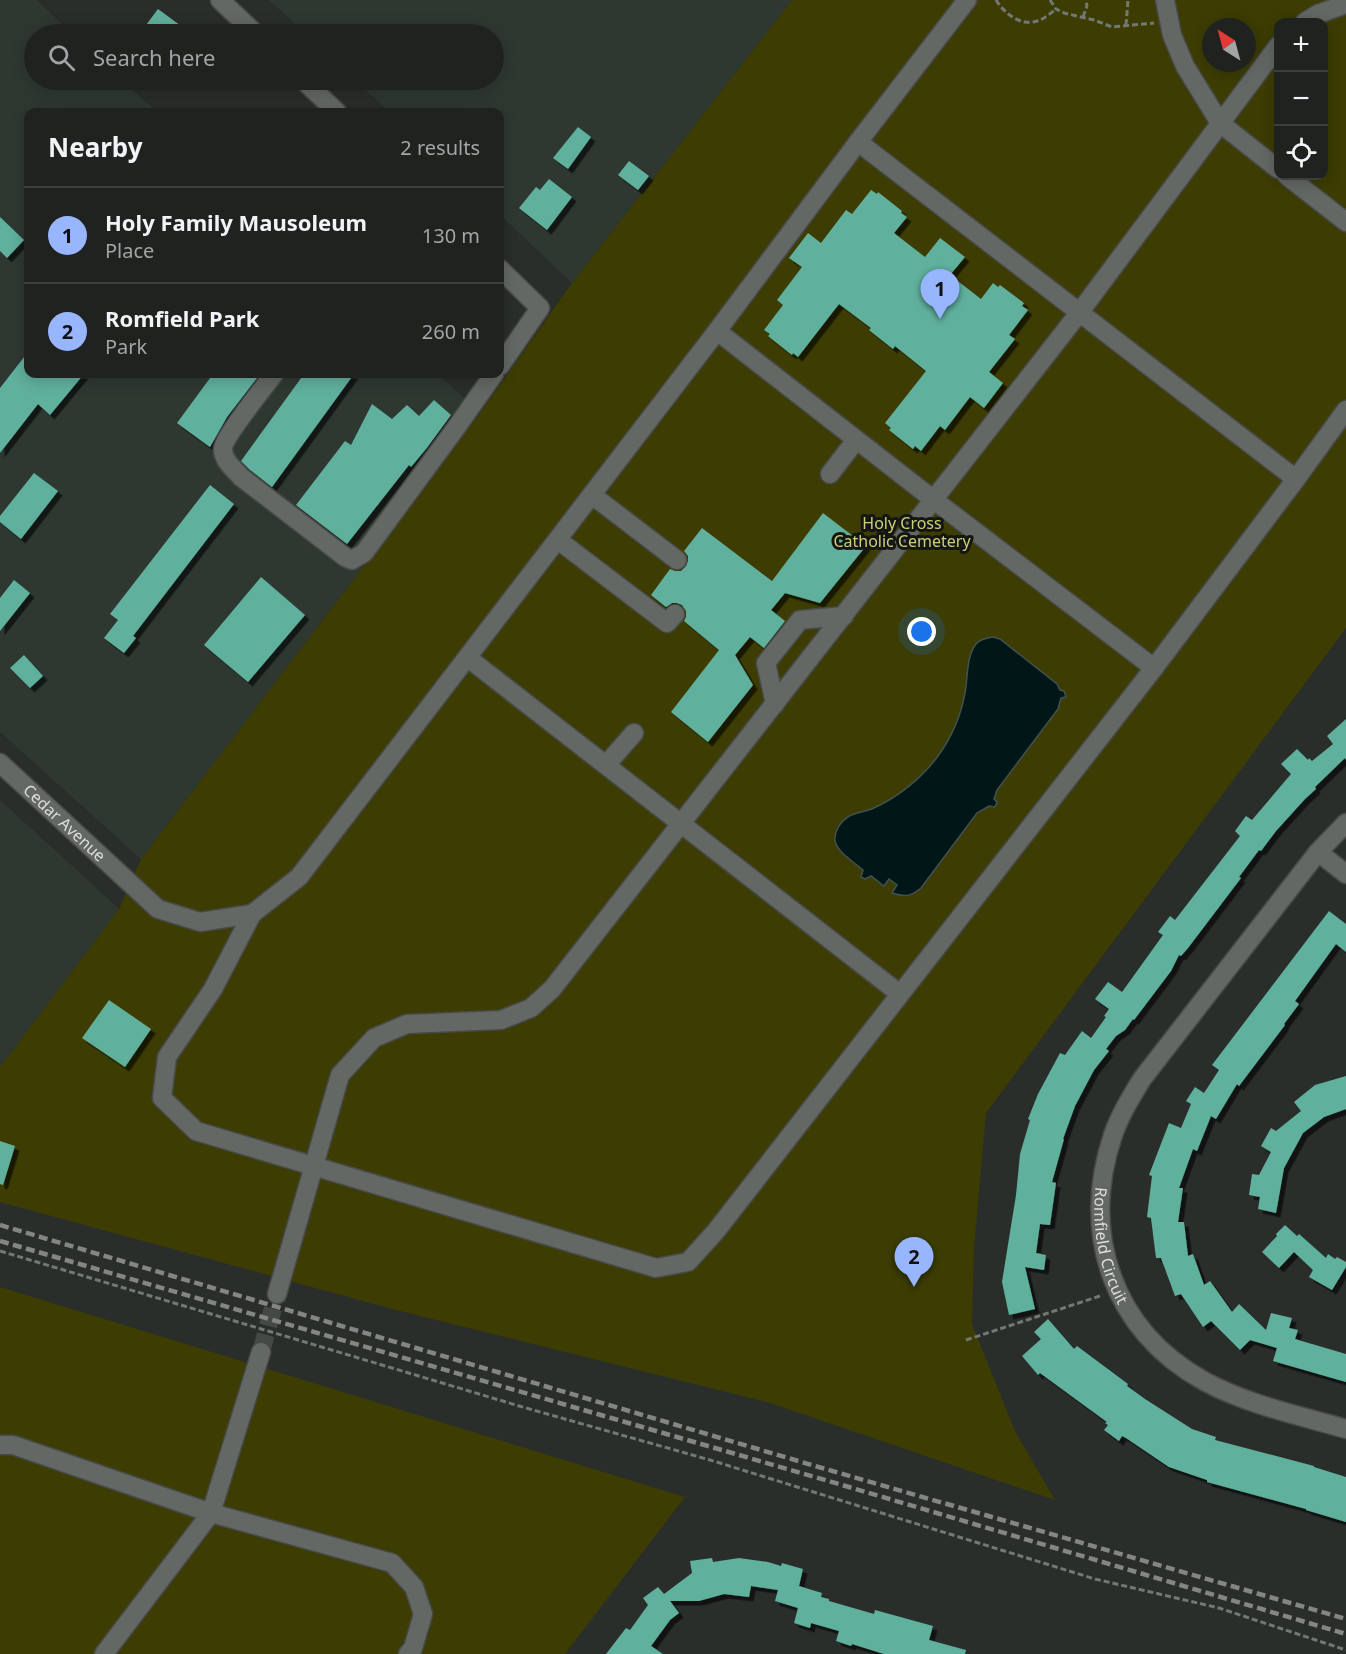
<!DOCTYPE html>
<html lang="en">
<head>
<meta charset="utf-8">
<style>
	:root { --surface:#202220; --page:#282a29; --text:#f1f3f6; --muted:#a2a4a5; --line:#3d3f3e; --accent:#97b6fd }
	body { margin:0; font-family:"Noto Sans",sans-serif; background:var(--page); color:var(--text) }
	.controls { position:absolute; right:18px; top:18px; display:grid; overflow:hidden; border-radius:12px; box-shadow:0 3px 15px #0003 }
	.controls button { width:54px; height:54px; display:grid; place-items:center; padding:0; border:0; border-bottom:2px solid var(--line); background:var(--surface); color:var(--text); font:30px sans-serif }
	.compass { position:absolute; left:1202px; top:18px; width:54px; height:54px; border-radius:50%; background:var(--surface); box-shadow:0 3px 15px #0003; rotate:324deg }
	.you { position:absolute; left:922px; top:632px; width:21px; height:21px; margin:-15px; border:4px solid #fff; border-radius:50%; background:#1a73e8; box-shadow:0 0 0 9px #1a73e833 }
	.badge { display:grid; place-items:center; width:39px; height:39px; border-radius:50%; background:var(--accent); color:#111; font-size:20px; font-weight:700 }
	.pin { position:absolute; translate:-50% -50px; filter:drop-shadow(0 2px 3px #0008) }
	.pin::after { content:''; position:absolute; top:32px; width:21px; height:18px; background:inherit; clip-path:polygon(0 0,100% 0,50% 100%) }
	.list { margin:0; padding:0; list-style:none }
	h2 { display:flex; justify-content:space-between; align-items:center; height:78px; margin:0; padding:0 24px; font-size:26px }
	h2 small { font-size:20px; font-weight:400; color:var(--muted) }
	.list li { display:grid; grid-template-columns:39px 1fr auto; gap:18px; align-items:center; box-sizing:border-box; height:96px; padding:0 24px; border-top:2px solid var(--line) }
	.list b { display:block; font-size:22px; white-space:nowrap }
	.list p { margin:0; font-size:20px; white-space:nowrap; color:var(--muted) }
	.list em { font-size:20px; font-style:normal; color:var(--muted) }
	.icon { flex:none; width:33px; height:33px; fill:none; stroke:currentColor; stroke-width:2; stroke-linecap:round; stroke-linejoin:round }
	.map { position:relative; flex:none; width:1346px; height:1654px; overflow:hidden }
	.search { position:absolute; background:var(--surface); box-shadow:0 3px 15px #0003; left:24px; top:24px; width:480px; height:66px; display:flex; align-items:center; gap:15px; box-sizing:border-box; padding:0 21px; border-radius:33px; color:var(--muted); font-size:22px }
	.panel { position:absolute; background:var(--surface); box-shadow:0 3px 15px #0003; left:24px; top:108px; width:480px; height:270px; border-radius:12px }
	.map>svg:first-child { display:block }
	.built { fill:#2e3831 }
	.green { fill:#3c3c03; fill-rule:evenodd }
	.water { fill:#001617; stroke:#425252; stroke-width:1.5 }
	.building { fill:#61b09e; filter:url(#shadow) }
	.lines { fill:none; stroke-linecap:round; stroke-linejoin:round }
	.minor-tunnel { stroke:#454946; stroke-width:18; stroke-dasharray:18 9; stroke-linecap:butt }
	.minor-casing { stroke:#474a48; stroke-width:21 }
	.path { stroke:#747875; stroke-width:3; stroke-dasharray:6 3; stroke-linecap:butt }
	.minor { stroke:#636864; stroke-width:18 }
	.rail { stroke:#838684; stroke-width:4.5; stroke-dasharray:9 4.5; stroke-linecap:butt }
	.labels { text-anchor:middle; stroke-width:6; stroke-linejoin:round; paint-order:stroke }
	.park-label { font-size:16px; fill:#cdcf75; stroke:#141614 }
	.street-label { font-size:16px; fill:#dcdfdd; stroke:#141614 }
</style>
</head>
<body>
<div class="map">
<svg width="1346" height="1654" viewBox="0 0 1346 1654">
	<defs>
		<filter id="shadow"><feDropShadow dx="4.5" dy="4.5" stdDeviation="0" flood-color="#0009"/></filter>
	</defs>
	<rect width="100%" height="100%" fill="#2a2e2b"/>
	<g class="built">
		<polygon points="0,0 36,0 73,34 34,34 34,80 122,80 157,112 28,112 28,374 438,374 480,413 141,859 0,732"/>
		<polygon points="269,0 792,0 572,283 500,215 500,112 390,112 354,80 494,80 494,34 306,34"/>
		<polygon points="0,800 119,909 0,1067"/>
	</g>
	<g class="green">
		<path d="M792 0H1346V628L986 1113 974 1249 972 1324 1015 1431 1055 1500 767 1402 396 1310 0 1202V1067L119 909 141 859 480 413 572 283ZM1278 22H1324V176H1278ZM1211 27H1247V63H1211Z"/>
		<polygon points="0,1287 685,1497 565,1654 0,1654"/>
	</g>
	<path class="water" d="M993 637 1000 639 1057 684 1060 690 1064 691 1066 697 1061 698 1058 709 997 790 994 799 997 802 995 807 989 806 977 813 921 888C910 897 905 897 892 893L897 885 889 879 884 886 871 876 865 879 861 877 863 870C854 862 838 853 835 841 834 832 840 822 848 817 855 812 866 812 874 808 898 797 922 778 938 756 951 738 961 715 965 693 968 678 966 657 976 644 980 639 987 638 993 637Z"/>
	<g class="building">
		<polygon points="158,9 192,34 150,34 143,29"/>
		<polygon points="578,127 591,137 568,169 553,158"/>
		<polygon points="629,161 649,176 638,190 618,175"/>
		<polygon points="549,179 572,197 547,230 519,208 536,187 540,190"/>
		<polygon points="871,190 877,194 878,192 902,211 901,213 907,217 894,233 925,257 940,238 965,257 950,275 981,299 993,283 998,287 1000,285 1024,303 1022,306 1028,310 1009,335 1015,339 989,372 1003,383 984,408 970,397 945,430 940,426 921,451 915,446 913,449 889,430 891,428 885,423 926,371 895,346 893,349 869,330 871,328 839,304 798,357 793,353 792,355 768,336 770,334 764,330 783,305 777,300 802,267 789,258 808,233 821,243 846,210 852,214"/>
		<polygon points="0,217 24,240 7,258 0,251"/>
		<polygon points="28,352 28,374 84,374 50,415 38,404 0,453 0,388"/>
		<polygon points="213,374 260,374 227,417 210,447 177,423"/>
		<polygon points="304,374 354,374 272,487 249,469 241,461"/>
		<polygon points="434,400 451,415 426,449 411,467 409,465 347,544 296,505 345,441 351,445 372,404 392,419 407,405 419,416"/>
		<polygon points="34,473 58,491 21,539 0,522 0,516"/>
		<polygon points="210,485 234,504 133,636 136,638 124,653 104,638 118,620 110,614"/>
		<polygon points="823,513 866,546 820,603 785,593 771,610 785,621 764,648 750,637 735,655 753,685 708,742 671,712 719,650 684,621 686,617 686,611 682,605 677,603 672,603 666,607 651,595 670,569 675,571 681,571 686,566 688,561 688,556 684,551 702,528 772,581"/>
		<polygon points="261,577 305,615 248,682 204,645"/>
		<polygon points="14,580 30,593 0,631 0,598"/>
		<polygon points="24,655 43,676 30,688 10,668"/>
		<polygon points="1346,719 1346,760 1345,758 1315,787 1316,789 1305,799 1276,831 1261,851 1259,850 1239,877 1241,878 1188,948 1181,956 1179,955 1171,971 1134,1020 1133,1019 1125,1030 1116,1036 1106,1049 1109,1051 1094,1070 1075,1106 1063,1139 1064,1139 1052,1182 1056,1183 1050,1225 1040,1224 1036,1253 1046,1255 1044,1270 1025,1267 1035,1309 1009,1315 1002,1282 1016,1195 1020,1154 1030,1120 1028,1119 1038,1094 1060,1053 1065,1055 1082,1031 1091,1038 1106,1017 1104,1016 1109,1009 1095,999 1108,982 1122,992 1163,935 1158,932 1170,916 1175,920 1240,836 1235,831 1246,816 1252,820 1291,774 1281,764 1297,749 1308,760 1309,758 1312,761 1333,744 1327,736"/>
		<polygon points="1329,911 1346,924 1346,952 1336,944 1295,1001 1299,1004 1284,1024 1285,1025 1239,1086 1237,1084 1216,1119 1211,1116 1197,1151 1193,1149 1179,1188 1183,1188 1178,1222 1184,1222 1188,1256 1193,1254 1204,1285 1210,1281 1232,1312 1239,1304 1266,1330 1271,1313 1292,1318 1289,1328 1298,1330 1295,1339 1346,1354 1346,1382 1273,1361 1277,1348 1250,1340 1240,1350 1211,1321 1203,1327 1181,1294 1175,1296 1161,1258 1156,1258 1151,1218 1147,1217 1152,1176 1149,1175 1169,1123 1181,1128 1191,1104 1186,1101 1195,1087 1204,1093 1219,1070 1212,1065"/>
		<polygon points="109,1000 151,1029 125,1067 82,1038"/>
		<polygon points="1346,1076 1346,1109 1324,1117 1303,1133 1284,1168 1276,1213 1258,1209 1260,1197 1249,1195 1252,1174 1259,1175 1271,1152 1261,1146 1271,1128 1276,1131 1301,1111 1294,1102 1315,1085"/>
		<polygon points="0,1141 15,1146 3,1185 0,1184"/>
		<polygon points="1285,1225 1297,1236 1299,1234 1326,1258 1328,1254 1335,1259 1337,1257 1346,1262 1346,1267 1332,1290 1309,1277 1313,1270 1294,1252 1279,1268 1262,1252 1277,1236 1276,1234"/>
		<polygon points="1048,1319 1074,1349 1077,1346 1128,1384 1127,1386 1145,1399 1192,1429 1216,1437 1215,1440 1314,1466 1314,1467 1346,1477 1346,1522 1306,1510 1306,1509 1207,1482 1207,1480 1169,1467 1126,1438 1122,1436 1119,1441 1104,1430 1108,1425 1105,1423 1107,1422 1040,1373 1038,1375 1022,1356 1041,1339 1034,1332"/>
		<polygon points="712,1558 713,1562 739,1558 768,1562 781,1566 782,1563 803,1569 799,1586 822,1593 821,1597 829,1599 829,1601 874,1614 875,1610 933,1626 929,1640 966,1650 965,1654 884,1654 852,1644 851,1646 836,1641 839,1631 811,1623 810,1628 794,1623 798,1608 775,1601 778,1590 751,1586 749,1597 724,1594 699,1601 670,1601 679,1613 670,1620 651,1646 663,1654 606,1654 626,1628 630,1630 648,1605 643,1598 658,1587 664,1594 692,1573 690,1561"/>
	</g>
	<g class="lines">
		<polyline class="minor-tunnel" points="261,1352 277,1294"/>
		<defs>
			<g id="minor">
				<polyline points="220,0 256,34"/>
				<polyline points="967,0 858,142 717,331 299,877 252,914 213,989 167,1057 162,1098 196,1131 656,1268 688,1262 716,1231 1154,668 1296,479 1346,410"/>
				<polyline points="1165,0 1172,35 1185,66 1220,123 1278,169"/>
				<polyline points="1305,22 1318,14 1346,4"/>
				<polyline points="303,80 337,112"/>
				<polyline points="858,142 1296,479"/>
				<polyline points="1287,176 1346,222"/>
				<polyline points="500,269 540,308 500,366"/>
				<polyline points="717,331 934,500 1154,668"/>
				<path d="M274 374C265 386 223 438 223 449 223 461 234 469 241 477L345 557 352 560 364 553 456 428 494 374"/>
				<polyline points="830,474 856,440"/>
				<polyline points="592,495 677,560"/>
				<polyline points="558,540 667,623 675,614"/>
				<polyline points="468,658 900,994"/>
				<polyline points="775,704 766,663 800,620 844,616"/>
				<path id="s1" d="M0 763 158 909 200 922 252 914"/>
				<polyline points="606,765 634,733"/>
				<path id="s2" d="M1346 823 1318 852 1142 1079C1131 1097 1120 1115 1113 1135 1080 1233 1112 1330 1204 1381 1248 1405 1298 1415 1346 1429"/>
				<polyline points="1318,852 1346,874"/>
				<polyline points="277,1294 340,1075 374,1038 407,1024 501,1020 531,1008 552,989 1079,313 1278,46"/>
				<polyline points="0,1445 13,1445 211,1513 392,1563 414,1587 423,1614 413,1648 408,1654"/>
				<polyline points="104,1654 211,1513 261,1352"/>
			</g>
		</defs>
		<use href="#minor" class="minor-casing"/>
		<g class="path">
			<path d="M996 0C1005 14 1022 28 1040 20 1045 18 1051 13 1056 9"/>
			<polyline points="1050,0 1056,9 1064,13 1094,20 1112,27 1154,23"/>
			<polyline points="1083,17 1087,6 1086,0"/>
			<polyline points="1126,25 1128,0"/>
			<polyline points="0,1251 526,1408 710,1460 1095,1579 1219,1608 1346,1650"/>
			<polyline points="966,1340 1103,1295"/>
		</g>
		<use href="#minor" class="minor"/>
		<g class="rail">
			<polyline points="0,1225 822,1468 1346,1619"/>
			<polyline points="0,1241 815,1477 1346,1634"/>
		</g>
	</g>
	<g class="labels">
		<g class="park-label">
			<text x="902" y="529">Holy Cross<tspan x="902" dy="18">Catholic Cemetery</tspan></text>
		</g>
		<g class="street-label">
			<text dy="6" stroke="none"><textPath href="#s1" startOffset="88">Cedar Avenue</textPath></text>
			<text dy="6" stroke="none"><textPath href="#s2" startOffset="504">Romfield Circuit</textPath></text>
		</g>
	</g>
</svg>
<div class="controls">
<button>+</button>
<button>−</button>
<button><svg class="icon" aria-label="locate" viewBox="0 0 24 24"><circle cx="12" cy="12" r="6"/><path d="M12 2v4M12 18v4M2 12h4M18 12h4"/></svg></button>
</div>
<svg class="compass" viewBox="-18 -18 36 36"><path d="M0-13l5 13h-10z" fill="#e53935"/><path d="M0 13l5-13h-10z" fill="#a2a4a5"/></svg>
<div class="you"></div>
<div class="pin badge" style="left:940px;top:319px">1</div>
<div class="pin badge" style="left:914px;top:1287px">2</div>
<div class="search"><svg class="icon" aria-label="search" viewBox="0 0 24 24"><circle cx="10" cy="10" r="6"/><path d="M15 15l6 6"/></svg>Search here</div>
<section class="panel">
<h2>Nearby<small>2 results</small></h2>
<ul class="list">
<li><span class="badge">1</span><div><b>Holy Family Mausoleum</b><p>Place</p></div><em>130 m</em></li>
<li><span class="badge">2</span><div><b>Romfield Park</b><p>Park</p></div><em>260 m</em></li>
</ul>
</section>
</div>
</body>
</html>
